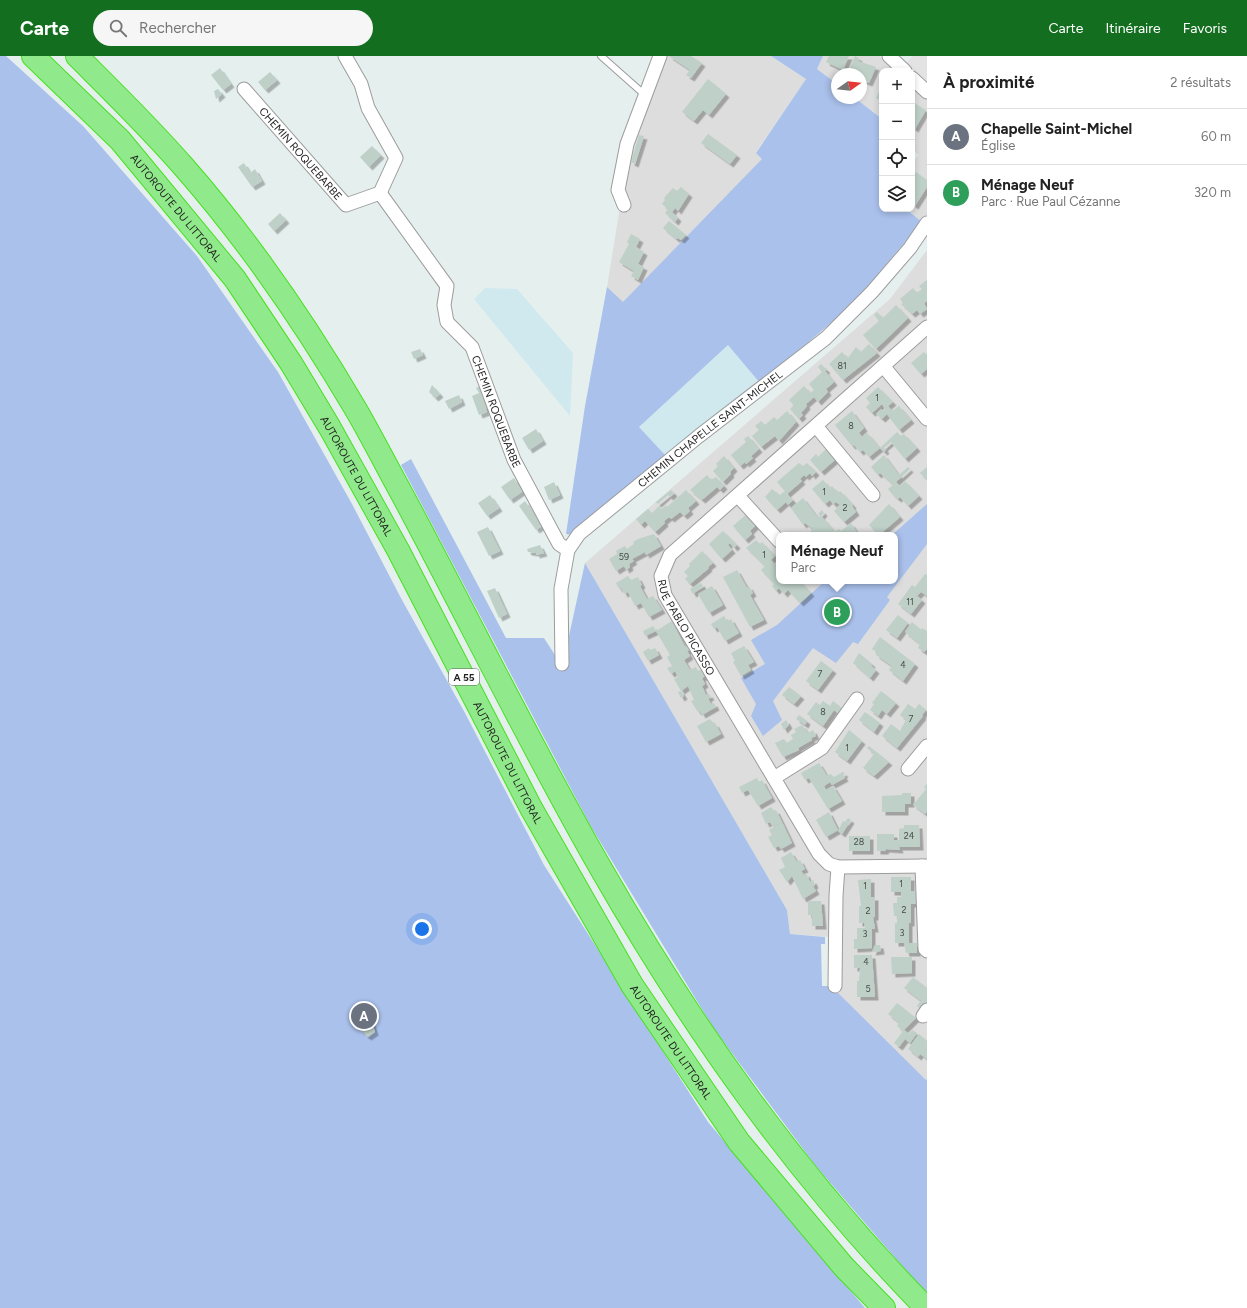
<!DOCTYPE html>
<html lang="fr">
<head>
<meta charset="utf-8">
<style>
	:root { --surface:#fff; --page:#f6f6f6; --text:#222; --muted:#767676; --line:#e0e0e0; --accent:#136f1f }
	body { margin:0; font-family:Figtree,sans-serif; background:var(--page); color:var(--text) }
	.controls { position:absolute; right:12px; top:12px; display:grid; overflow:hidden; border-radius:8px; box-shadow:0 2px 6px #0003 }
	.controls button { width:36px; height:36px; display:grid; place-items:center; padding:0; border:0; border-bottom:1px solid var(--line); background:var(--surface); color:var(--text); font:20px sans-serif }
	.compass { position:absolute; left:831px; top:12px; width:36px; height:36px; border-radius:50%; background:var(--surface); box-shadow:0 2px 6px #0003; rotate:75deg }
	.you { position:absolute; left:422px; top:873px; width:14px; height:14px; margin:-10px; border:3px solid #fff; border-radius:50%; background:#1a73e8; box-shadow:0 0 0 6px #1a73e833 }
	.badge { display:grid; place-items:center; width:26px; height:26px; border-radius:50%; background:var(--accent); color:#fff; font-size:13px; font-weight:700 }
	.pin { position:absolute; translate:-50% -50%; border:2px solid #fff; box-shadow:0 1px 4px #0006 }
	.popup { position:absolute; left:776px; top:476px; width:122px; height:52px; box-sizing:border-box; display:grid; place-content:center; border-radius:8px; background:var(--surface); filter:drop-shadow(0 1px 3px #0005); font-size:13px; white-space:nowrap; color:var(--muted) }
	.popup b { font-size:15px; color:var(--text) }
	.popup::after { content:''; position:absolute; left:50%; top:100%; margin-left:-8px; border:8px solid transparent; border-top-color:var(--surface) }
	.list { margin:0; padding:0; list-style:none }
	h2 { display:flex; justify-content:space-between; align-items:center; height:52px; margin:0; padding:0 16px; font-size:17px }
	h2 small { font-size:13px; font-weight:400; color:var(--muted) }
	.list li { display:grid; grid-template-columns:26px 1fr auto; gap:12px; align-items:center; box-sizing:border-box; height:56px; padding:0 16px; border-top:1px solid var(--line) }
	.list b { display:block; font-size:15px; white-space:nowrap }
	.list p { margin:0; font-size:13px; white-space:nowrap; color:var(--muted) }
	.list em { font-size:13px; font-style:normal; color:var(--muted) }
	.icon { flex:none; width:22px; height:22px; fill:none; stroke:currentColor; stroke-width:2; stroke-linecap:round; stroke-linejoin:round }
	.map { position:relative; flex:none; width:927px; height:1252px; overflow:hidden }
	header { display:flex; align-items:center; gap:24px; box-sizing:border-box; height:56px; padding:0 20px; background:var(--accent); color:#fff }
	header strong { font-size:19px }
	nav { display:flex; gap:22px; margin-inline-start:auto; font-size:14px }
	.search { width:280px; height:36px; background:var(--page); display:flex; align-items:center; gap:10px; box-sizing:border-box; padding:0 14px; border-radius:22px; color:var(--muted); font-size:15px }
	main { display:flex }
	aside { flex:1; background:var(--surface) }
	.map>svg:first-child { display:block }
	.residential { fill:#dcdddc; fill-rule:evenodd }
	.farmland { fill:#d0e9ef }
	.grass { fill:#aac1eb }
	.parking { fill:#e3e3e3 }
	.building { fill:#bed0c8; filter:url(#shadow) }
	.lines { fill:none; stroke-linecap:round; stroke-linejoin:round }
	.service-casing { stroke:#9c9c9c; stroke-width:8 }
	.minor-casing { stroke:#9c9c9c; stroke-width:15 }
	.motorway-casing { stroke:#48e020; stroke-width:24 }
	.service { stroke:#fff; stroke-width:6 }
	.minor { stroke:#fff; stroke-width:13 }
	.motorway { stroke:#90e98b; stroke-width:22 }
	.labels { text-anchor:middle; stroke-width:3; stroke-linejoin:round; paint-order:stroke }
	.number-label { font-size:9px; fill:#474b49 }
	.shield { fill:#fff; stroke:#626262; stroke-width:1 }
	.shield-label { font-size:10px; font-weight:bold; fill:#1f1f1f }
	.street-label { font-size:11px; fill:#1f1f1f; stroke:#fff }
</style>
</head>
<body>
<header>
<strong>Carte</strong>
<div class="search"><svg class="icon" aria-label="search" viewBox="0 0 24 24"><circle cx="10" cy="10" r="6"/><path d="M15 15l6 6"/></svg>Rechercher</div>
<nav><a>Carte</a><a>Itinéraire</a><a>Favoris</a></nav>
</header>
<main>
<div class="map">
<svg width="927" height="1252" viewBox="0 0 927 1252">
	<defs>
		<filter id="shadow"><feDropShadow dx="3.5" dy="3.5" stdDeviation="0" flood-color="#0004"/></filter>
	</defs>
	<rect width="100%" height="100%" fill="#e5f0ee"/>
	<g class="residential">
		<polygon points="666,0 771,0 806,23 756,96 763,103 623,247 607,231 626,114"/>
		<polygon points="823,0 879,0 895,15 882,15 882,63 855,42 861,42 861,18 837,18 837,28 817,13"/>
		<polygon points="912,27 927,36 927,184 922,166 906,153 912,153 912,108 918,99 912,92"/>
		<path d="M927 194V1022L926 1024 831 932 830 881 790 878 787 854 585 507 890 243ZM779 479H895V525H779Z"/>
	</g>
	<g class="farmland">
		<polygon points="485,232 517,233 573,297 570,360 474,243"/>
		<polygon points="728,288 760,327 666,400 639,371"/>
	</g>
	<g class="grass">
		<polygon points="0,0 6,0 83,70 197,200 278,316 352,448 402,544 465,657 544,809 708,1066 865,1252 0,1252"/>
		<polygon points="771,0 823,0 817,13 837,28 837,42 855,42 882,63 882,153 906,153 922,166 851,250 760,327 728,289 639,371 666,400 572,479 566,478 585,350 607,231 623,246 762,103 756,97 806,23"/>
		<polygon points="411,403 506,582 544,582 555,599 565,598 585,507 787,854 790,878 825,881 825,888 821,888 822,930 831,930 926,1024 927,1022 927,1239 815,1109 714,973 590,769 401,409"/>
		<polygon points="927,448 927,488 887,541 890,544 858,588 853,586 836,607 813,592 773,645 782,664 763,680 751,660 756,648 741,622 765,608 751,584 777,569 825,525 895,525 895,479 892,479"/>
	</g>
	<polygon class="parking" points="913,0 927,0 927,28 906,7"/>
	<g class="building">
		<polygon points="669,0 691,0 702,7 691,22 686,19 690,14"/>
		<polygon points="829,0 849,0 843,14 826,6"/>
		<polygon points="855,0 859,2 858,5 876,11 869,27 861,24 861,18 852,18 853,16 849,14"/>
		<polygon points="220,12 231,28 223,34 211,19"/>
		<polygon points="270,16 277,24 265,34 258,26"/>
		<polygon points="708,23 726,38 709,59 703,54 694,65 682,56"/>
		<polygon points="882,29 882,45 876,42"/>
		<polygon points="218,33 222,38 216,43 214,35"/>
		<polygon points="914,47 926,54 915,73 912,71 912,51"/>
		<polygon points="708,78 737,99 730,108 701,87"/>
		<polygon points="639,79 644,80 635,108 631,106"/>
		<polygon points="372,90 381,99 369,111 360,101"/>
		<polygon points="244,107 250,117 255,113 262,125 252,131 238,111"/>
		<polygon points="916,116 927,124 927,131 915,150 912,148 912,122"/>
		<polygon points="681,131 689,138 678,155 675,152 672,156 678,162 675,166 665,157 668,153 662,148 665,144 664,142 673,132 677,135"/>
		<polygon points="280,157 286,164 274,175 268,168"/>
		<polygon points="669,165 686,179 681,184 678,182 676,183 663,172"/>
		<polygon points="631,178 640,183 636,191 644,196 638,208 644,211 638,224 631,220 634,215 619,206 629,188 627,186"/>
		<polygon points="927,224 927,245 924,247 927,253 920,258 917,254 912,258 901,248 903,247 900,243 913,232 917,237 922,233 919,230"/>
		<polygon points="896,249 908,262 876,293 863,279 879,265 874,259 877,256 883,262"/>
		<polygon points="869,288 877,297 843,324 829,308 842,296 848,302 856,291 861,296"/>
		<polygon points="420,293 423,299 414,303 411,296"/>
		<polygon points="924,296 927,299 927,313 921,318 911,307"/>
		<polygon points="821,308 827,314 825,315 834,326 826,333 828,336 818,346 814,341 806,348 807,350 801,357 803,359 799,363 790,353 794,349 789,344 804,330 810,337 814,334 809,328 822,316 818,311"/>
		<polygon points="432,329 440,338 435,342 429,336"/>
		<polygon points="482,329 491,350 485,353 487,356 479,359 472,340 479,337 476,332"/>
		<polygon points="878,331 893,346 888,350 892,355 899,350 911,364 899,374 887,358 882,363 876,358 881,353 882,355 885,353 882,348 872,357 866,351 870,347 866,342"/>
		<polygon points="459,339 462,346 449,353 445,345"/>
		<polygon points="787,355 796,366 779,385 775,380 761,391 752,380 759,374 755,370 761,365 765,369 774,361 777,364"/>
		<polygon points="852,355 864,372 859,377 862,381 867,377 880,392 869,401 863,394 860,396 854,389 852,390 835,369"/>
		<polygon points="536,373 543,385 529,394 522,382"/>
		<polygon points="897,376 901,380 904,378 917,392 905,403 891,386 884,392 886,394 884,396 880,392"/>
		<polygon points="748,380 759,393 751,400 753,402 746,408 745,406 740,410 731,399 746,386 744,383"/>
		<polygon points="826,393 836,403 821,416 810,404 816,398 818,401"/>
		<polygon points="884,399 899,419 908,411 910,413 896,426 900,430 905,425 919,440 908,450 900,441 898,443 892,438 888,433 893,429 880,417 878,419 871,411"/>
		<polygon points="724,400 734,412 730,416 731,418 723,426 713,415 718,410 716,408"/>
		<polygon points="799,407 803,410 807,407 816,416 812,420 810,417 806,421 804,419 800,423 802,425 787,438 793,444 788,449 786,446 777,454 765,441 772,433 780,439 785,435 777,426"/>
		<polygon points="927,411 927,424 920,417"/>
		<polygon points="707,419 711,424 716,421 724,430 720,434 717,431 702,444 690,434"/>
		<polygon points="514,422 523,435 510,444 501,431"/>
		<polygon points="823,424 830,432 832,430 838,437 840,435 844,439 853,449 852,450 856,456 844,466 834,455 840,449 836,446 833,448 830,444 825,448 812,433"/>
		<polygon points="554,426 560,439 549,444 544,431"/>
		<polygon points="671,434 674,437 670,441 668,439 658,448 656,446"/>
		<polygon points="686,434 696,445 688,452 690,455 684,460 680,456 671,463 669,461 664,465 665,467 655,476 645,465 641,469 636,463 648,453 652,457 659,450 662,453 666,449 667,451"/>
		<polygon points="490,439 499,452 487,460 478,447"/>
		<polygon points="803,442 818,462 820,460 818,458 822,454 824,457 821,460 838,479 836,475 839,473 841,475 851,467 859,479 812,479 810,476 813,473 805,467 803,469 791,452"/>
		<polygon points="525,445 542,470 536,474 519,450"/>
		<polygon points="889,448 900,461 879,479 869,469"/>
		<polygon points="748,457 757,468 750,475 752,478 745,484 733,470"/>
		<polygon points="488,471 500,495 489,500 477,476"/>
		<polygon points="723,475 737,489 734,492 730,487 728,489 732,494 722,503 709,488"/>
		<polygon points="654,478 661,490 646,499 645,496 632,503 634,505 629,508 630,511 626,514 624,510 616,515 609,503 617,498 616,495 625,490 627,493 634,488 633,486 638,483"/>
		<polygon points="756,484 760,488 762,486 775,500 771,504 779,513 779,525 800,525 811,537 800,547 788,534 784,538 779,532 776,535 772,530 774,528 761,514 765,510 746,492"/>
		<polygon points="540,489 544,497 536,499 536,497 528,496 527,493"/>
		<polygon points="702,495 713,507 708,511 709,512 690,528 685,523 688,520 684,516 690,510 689,508"/>
		<polygon points="737,514 747,532 749,530 753,537 750,539 764,564 750,571 723,521"/>
		<polygon points="925,518 927,519 927,540 921,536 917,540 922,544 911,558 898,548 912,529 915,531"/>
		<polygon points="628,520 631,524 638,521 642,529 640,530 647,543 653,540 662,554 649,561 641,547 635,550 628,536 624,538 621,531 619,533 616,527"/>
		<polygon points="701,527 703,530 693,538 690,533"/>
		<polygon points="712,530 723,549 709,557 698,538"/>
		<polygon points="495,532 507,558 499,562 487,535"/>
		<polygon points="898,559 908,567 897,582 886,574"/>
		<polygon points="724,560 727,565 731,563 739,577 725,585 717,571 714,573 711,568"/>
		<polygon points="672,565 674,568 677,566 679,568 675,571 685,591 687,590 689,594 687,595 690,600 684,604 690,614 696,611 698,615 701,614 705,620 702,622 705,628 702,630 706,639 709,638 711,641 708,642 711,648 714,647 716,651 702,659 700,655 698,656 691,645 694,644 688,630 681,635 684,640 681,642 678,636 681,635 674,623 678,621 675,615 671,618 667,612 672,610 667,601 670,599 656,575"/>
		<polygon points="912,566 921,574 922,572 927,575 927,593 924,596 918,592 920,588 905,576"/>
		<polygon points="653,570 656,575 645,580 643,575"/>
		<polygon points="880,581 915,608 903,625 889,614 892,610 876,599 877,596 872,593"/>
		<polygon points="744,590 754,606 748,609 751,614 741,620 733,606 735,605 731,597"/>
		<polygon points="649,592 650,594 655,592 659,599 648,605 643,596"/>
		<polygon points="859,597 872,608 871,610 876,614 870,622 853,607"/>
		<polygon points="821,605 833,614 818,634 806,625"/>
		<polygon points="789,631 801,640 794,648 782,639"/>
		<polygon points="881,635 896,647 887,658 882,654 878,660 870,654 874,648 872,647"/>
		<polygon points="823,645 830,650 833,645 843,653 839,658 834,654 823,670 807,658 816,646 820,649"/>
		<polygon points="908,648 915,653 919,648 926,654 922,659 923,660 897,692 882,680 891,668 900,675 906,664 900,659"/>
		<polygon points="865,656 880,667 874,676 859,664"/>
		<polygon points="799,659 807,665 805,669 796,663"/>
		<polygon points="710,663 714,668 715,667 721,678 706,686 697,670"/>
		<polygon points="786,664 789,669 784,674 781,668"/>
		<polygon points="802,669 808,677 813,674 816,680 811,682 812,684 798,692 799,694 783,701 775,687 784,683 787,687 793,683 791,679 796,676 794,673"/>
		<polygon points="849,674 862,685 847,705 835,696"/>
		<polygon points="869,690 889,706 874,720 863,712 874,698 867,692"/>
		<polygon points="819,707 827,720 831,718 834,721 843,716 845,718 843,719 845,722 832,729 830,726 824,730 826,734 833,730 842,745 828,753 809,722 805,724 801,717"/>
		<polygon points="757,722 759,726 762,724 772,742 758,750 748,734 742,737 739,731"/>
		<polygon points="927,728 927,755 925,758 913,749 926,733 924,731"/>
		<polygon points="902,737 911,737 911,748 905,748 905,756 882,756 882,740 902,739"/>
		<polygon points="771,751 774,755 776,754 782,766 773,771 770,766 766,768 761,757"/>
		<polygon points="829,756 838,774 826,781 816,764"/>
		<polygon points="848,762 851,764 842,778 838,775 843,765 845,766"/>
		<polygon points="782,766 792,787 781,793 779,790 774,792 768,781 772,779 769,774"/>
		<polygon points="904,769 919,769 920,791 899,791 900,794 886,793 885,795 877,795 877,778 894,778 894,784 899,784 899,773 904,772"/>
		<rect x="849" y="780" width="21" height="15"/>
		<polygon points="791,796 797,806 800,804 805,813 801,815 804,819 806,817 810,826 813,824 815,829 813,830 816,835 803,843 792,820 787,826 779,814 785,811 781,802"/>
		<polygon points="891,821 911,821 911,835 916,836 916,848 911,848 911,867 909,867 909,887 917,887 917,897 906,897 904,887 895,887 895,867 897,867 897,860 894,860 893,847 897,847 897,841 901,841 901,836 891,836"/>
		<polygon points="871,823 871,841 875,841 875,861 873,861 875,873 872,873 872,892 854,893 854,883 857,883 857,872 865,872 864,867 859,867 859,850 861,850 858,824"/>
		<polygon points="808,845 821,845 823,870 812,870 812,859 808,859"/>
		<polygon points="875,889 880,889 881,895 872,896"/>
		<polygon points="854,899 872,899 875,941 857,941 857,925 859,925 860,912 854,912"/>
		<polygon points="891,901 912,901 912,917 892,918"/>
		<polygon points="913,921 927,932 927,946 921,953 917,950 922,943 920,944 904,932"/>
		<polygon points="897,947 916,962 904,974 909,978 912,974 917,977 910,987 905,983 899,991 894,987 903,975 897,970 899,967 888,958"/>
		<polygon points="367,949 375,976 368,981 365,979 363,975 361,976 355,952"/>
		<polygon points="919,978 927,985 927,1003 920,998 918,1001 908,993"/>
	</g>
	<g class="lines">
		<defs>
			<polyline id="service" points="601,0 645,39"/>
			<g id="minor">
				<polyline points="345,0 361,28 368,52 396,102 380,137"/>
				<polyline points="889,0 905,15"/>
				<polyline points="912,22 927,36"/>
				<path id="s1" d="M244 33 346 149 380 137 447 230 444 249 447 266 472 291 514 404 559 488 568 494"/>
				<polyline points="624,149 618,134 627,88 660,0"/>
				<path id="s2" d="M927 271 670 499 661 520 665 539 819 798 829 808 838 811 927 810"/>
				<polyline points="884,311 927,363"/>
				<polyline points="816,370 873,439"/>
				<polyline points="738,440 779,485"/>
				<path id="s3" d="M562 608 561 533 568 494 579 478 699 380 826 282 872 236 910 192 927 167"/>
				<polyline points="908,713 927,690"/>
				<polyline points="774,722 822,692 857,643"/>
				<polyline points="922,810 925,893 927,895"/>
				<polyline points="835,930 836,840 838,811"/>
				<polyline points="923,960 927,954"/>
			</g>
			<g id="motorway">
				<path id="s4" d="M33 0 120 84 235 223 291 307 330 372 398 494 531 752 632 929 739 1086 844 1211 884 1252"/>
				<path d="M77 0C113 36 149 71 183 110 248 184 305 267 355 352 372 381 387 411 403 440 469 563 530 689 600 811 692 972 796 1119 926 1252"/>
			</g>
		</defs>
		<use href="#service" class="service-casing"/>
		<use href="#minor" class="minor-casing"/>
		<use href="#motorway" class="motorway-casing"/>
		<use href="#service" class="service"/>
		<use href="#minor" class="minor"/>
		<use href="#motorway" class="motorway"/>
	</g>
	<g class="labels">
		<g class="number-label">
			<text x="842" y="313">81</text>
			<text x="877" y="345">1</text>
			<text x="851" y="373">8</text>
			<text x="824" y="439">1</text>
			<text x="845" y="455">2</text>
			<text x="764" y="502">1</text>
			<text x="624" y="504">59</text>
			<text x="910" y="549">11</text>
			<text x="903" y="612">4</text>
			<text x="820" y="621">7</text>
			<text x="823" y="659">8</text>
			<text x="911" y="666">7</text>
			<text x="847" y="695">1</text>
			<text x="909" y="783">24</text>
			<text x="859" y="789">28</text>
			<text x="901" y="831">1</text>
			<text x="865" y="833">1</text>
			<text x="904" y="857">2</text>
			<text x="868" y="858">2</text>
			<text x="902" y="880">3</text>
			<text x="865" y="881">3</text>
			<text x="866" y="909">4</text>
			<text x="868" y="936">5</text>
		</g>
		<rect class="shield" x="449" y="613" width="30" height="16" rx="3"/>
		<g class="shield-label">
			<text x="464" y="625">A 55</text>
		</g>
		<g class="street-label">
			<text dy="4" stroke="none"><textPath href="#s1" startOffset="86">CHEMIN ROQUEBARBE</textPath></text>
			<text dy="4" stroke="none"><textPath href="#s4" startOffset="209">AUTOROUTE DU LITTORAL</textPath></text>
			<text dy="4" stroke="none"><textPath href="#s1" startOffset="446">CHEMIN ROQUEBARBE</textPath></text>
			<text dy="4" stroke="none"><textPath href="#s3" startOffset="302">CHEMIN CHAPELLE SAINT-MICHEL</textPath></text>
			<text dy="4" stroke="none"><textPath href="#s4" startOffset="533">AUTOROUTE DU LITTORAL</textPath></text>
			<text dy="4" stroke="none"><textPath href="#s2" startOffset="424">RUE PABLO PICASSO</textPath></text>
			<text dy="4" stroke="none"><textPath href="#s4" startOffset="857">AUTOROUTE DU LITTORAL</textPath></text>
			<text dy="4" stroke="none"><textPath href="#s4" startOffset="1181">AUTOROUTE DU LITTORAL</textPath></text>
		</g>
	</g>
</svg>
<div class="controls">
<button>+</button>
<button>−</button>
<button><svg class="icon" aria-label="locate" viewBox="0 0 24 24"><circle cx="12" cy="12" r="6"/><path d="M12 2v4M12 18v4M2 12h4M18 12h4"/></svg></button>
<button><svg class="icon" aria-label="layers" viewBox="0 0 24 24"><path d="M12 4l9 5-9 5-9-5zM3 14l9 5 9-5"/></svg></button>
</div>
<svg class="compass" viewBox="-18 -18 36 36"><path d="M0-13l5 13h-10z" fill="#e53935"/><path d="M0 13l5-13h-10z" fill="#767676"/></svg>
<div class="you"></div>
<div class="pin badge" style="left:364px;top:960px;background:#6b7280">A</div>
<div class="pin badge" style="left:837px;top:556px;background:#2e9e5b">B</div>
<div class="popup"><b>Ménage Neuf</b>Parc</div>
</div>
<aside>
<h2>À proximité<small>2 résultats</small></h2>
<ul class="list">
<li><span class="badge" style="background:#6b7280">A</span><div><b>Chapelle Saint-Michel</b><p>Église</p></div><em>60 m</em></li>
<li><span class="badge" style="background:#2e9e5b">B</span><div><b>Ménage Neuf</b><p>Parc · Rue Paul Cézanne</p></div><em>320 m</em></li>
</ul>
</aside>
</main>
</body>
</html>
